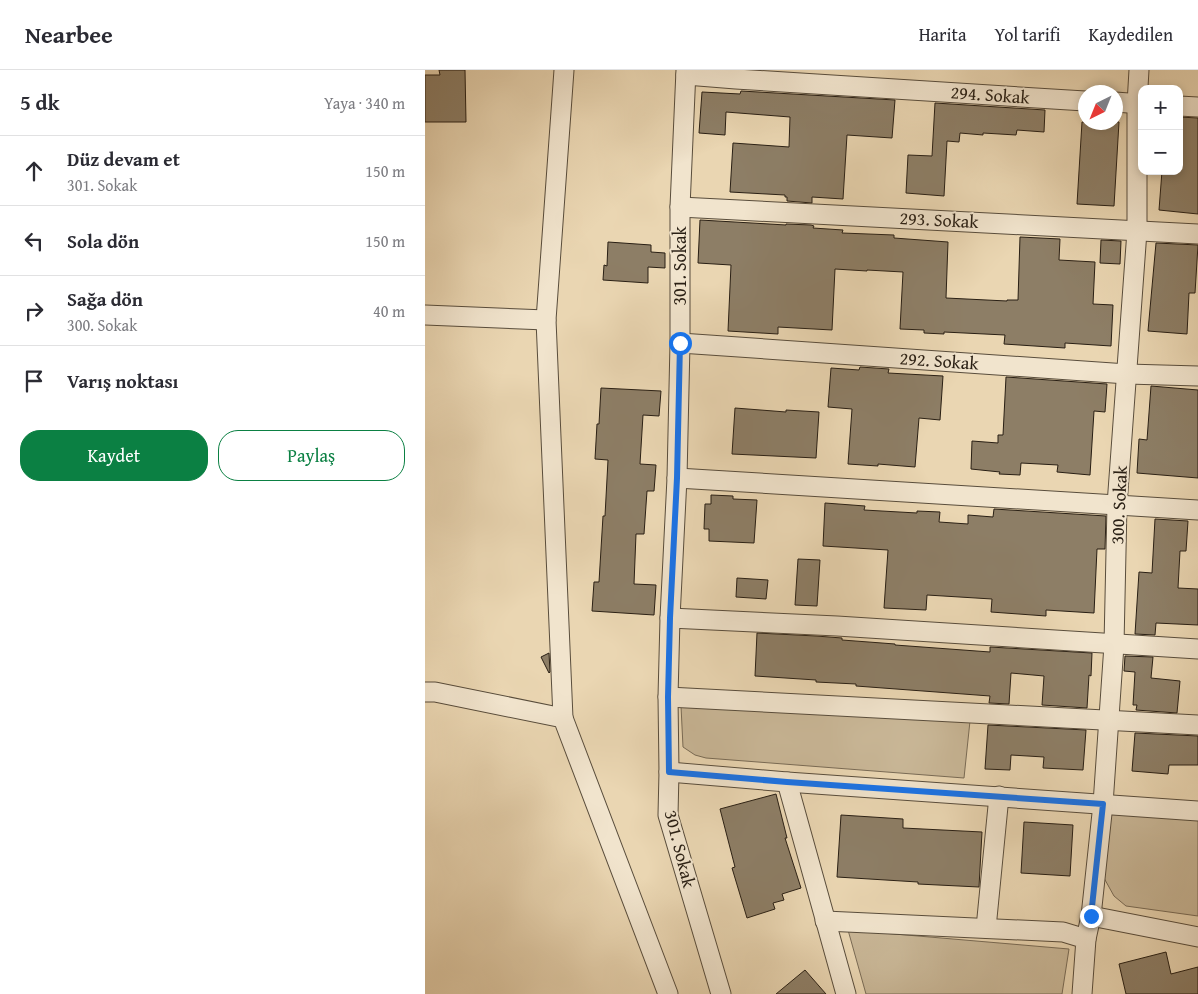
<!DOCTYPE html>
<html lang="tr">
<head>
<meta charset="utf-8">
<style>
	:root { --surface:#fff; --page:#f2f2f3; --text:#2b2b33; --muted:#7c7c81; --line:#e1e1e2; --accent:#0b8043 }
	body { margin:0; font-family:"Gentium Book Plus",serif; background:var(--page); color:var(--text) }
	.controls { position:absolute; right:15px; top:15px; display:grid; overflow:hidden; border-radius:10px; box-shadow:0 2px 8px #0003 }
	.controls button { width:45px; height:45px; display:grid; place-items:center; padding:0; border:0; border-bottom:1px solid var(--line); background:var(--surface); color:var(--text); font:25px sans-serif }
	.compass { position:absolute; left:653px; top:15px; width:45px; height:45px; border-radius:50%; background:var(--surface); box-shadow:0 2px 8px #0003; rotate:223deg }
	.stop { position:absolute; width:15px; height:15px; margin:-11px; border:4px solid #1a73e8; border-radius:50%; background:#fff }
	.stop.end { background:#1a73e8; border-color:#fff; box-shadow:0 1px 5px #0008 }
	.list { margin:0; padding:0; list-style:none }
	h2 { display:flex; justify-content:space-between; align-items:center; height:65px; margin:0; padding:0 20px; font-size:21px }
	h2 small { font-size:16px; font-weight:400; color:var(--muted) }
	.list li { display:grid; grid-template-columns:32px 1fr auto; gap:15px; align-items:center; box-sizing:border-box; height:70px; padding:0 20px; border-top:1px solid var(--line) }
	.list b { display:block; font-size:19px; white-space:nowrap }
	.list p { margin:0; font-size:16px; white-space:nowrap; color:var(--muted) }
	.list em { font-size:16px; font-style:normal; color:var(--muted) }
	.actions { display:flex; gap:10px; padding:15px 20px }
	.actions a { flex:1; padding:11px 0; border:1px solid var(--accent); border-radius:20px; text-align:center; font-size:18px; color:var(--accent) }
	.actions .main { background:var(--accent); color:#fff }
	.icon { flex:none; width:28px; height:28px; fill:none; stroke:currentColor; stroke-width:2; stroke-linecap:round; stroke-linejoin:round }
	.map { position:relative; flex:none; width:773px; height:924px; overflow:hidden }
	header { display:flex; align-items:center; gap:30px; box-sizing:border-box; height:70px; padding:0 25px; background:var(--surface); border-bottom:1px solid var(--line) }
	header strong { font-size:24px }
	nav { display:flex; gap:28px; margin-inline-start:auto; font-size:18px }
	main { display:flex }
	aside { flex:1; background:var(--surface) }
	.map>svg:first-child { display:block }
	.green { fill:#c9b797; stroke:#796b56 }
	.building { fill:#8d7e66; stroke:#291f14 }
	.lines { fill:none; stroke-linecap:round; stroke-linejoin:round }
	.minor-casing { stroke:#594d3c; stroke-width:21 }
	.minor { stroke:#f1e4cd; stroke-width:19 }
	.route { stroke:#1a73e8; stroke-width:6 }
	.labels { text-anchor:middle; stroke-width:4; stroke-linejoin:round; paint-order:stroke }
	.street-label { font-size:18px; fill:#291f14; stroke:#f1e4cd }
</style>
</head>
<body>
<header>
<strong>Nearbee</strong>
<nav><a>Harita</a><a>Yol tarifi</a><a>Kaydedilen</a></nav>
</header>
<main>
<aside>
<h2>5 dk<small>Yaya · 340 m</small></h2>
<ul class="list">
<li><svg class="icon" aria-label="ahead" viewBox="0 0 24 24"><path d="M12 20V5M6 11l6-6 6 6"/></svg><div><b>Düz devam et</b><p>301. Sokak</p></div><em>150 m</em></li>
<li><svg class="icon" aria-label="left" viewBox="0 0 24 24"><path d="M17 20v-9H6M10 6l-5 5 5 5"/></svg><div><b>Sola dön</b></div><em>150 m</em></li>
<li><svg class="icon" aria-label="right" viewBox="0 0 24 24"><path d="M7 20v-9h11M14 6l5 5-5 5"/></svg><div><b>Sağa dön</b><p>300. Sokak</p></div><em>40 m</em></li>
<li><svg class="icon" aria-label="arrive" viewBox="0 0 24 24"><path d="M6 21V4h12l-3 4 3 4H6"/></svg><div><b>Varış noktası</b></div></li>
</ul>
<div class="actions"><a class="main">Kaydet</a><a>Paylaş</a></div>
</aside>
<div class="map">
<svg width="773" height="924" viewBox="0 0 773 924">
	<rect width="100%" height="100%" fill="#ead6b2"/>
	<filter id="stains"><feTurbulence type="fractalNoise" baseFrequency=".004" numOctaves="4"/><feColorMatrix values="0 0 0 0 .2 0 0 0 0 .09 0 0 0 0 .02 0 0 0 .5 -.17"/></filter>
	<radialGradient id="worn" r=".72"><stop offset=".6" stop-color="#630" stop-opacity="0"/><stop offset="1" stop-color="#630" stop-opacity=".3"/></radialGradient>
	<g class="green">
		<polygon points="256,636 545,651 539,708 281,688 270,685 258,677"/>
		<polygon points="682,740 773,748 773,846 701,836 689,826 679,808"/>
		<polygon points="423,860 644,879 637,924 441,924"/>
	</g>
	<g class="building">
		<polygon points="14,0 40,0 41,52 0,52 0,5 15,5"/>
		<polygon points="316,21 470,30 467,68 422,65 418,129 387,127 387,133 362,131 362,127 360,127 360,125 305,122 308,73 364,77 365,47 301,42 300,65 274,63 277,22 315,24"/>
		<polygon points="510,33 620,40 619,62 592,60 591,65 558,63 558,65 535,63 534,72 522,71 519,126 481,123 483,85 507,86"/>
		<polygon points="754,47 773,48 773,144 734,140 737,101 754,101"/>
		<polygon points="657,52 694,52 689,136 652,134"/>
		<polygon points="275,150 361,155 361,154 386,155 389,156 388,158 418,160 417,163 469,165 469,168 523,172 521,228 582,231 582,230 593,230 595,167 635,169 634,190 670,192 668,234 688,235 686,276 640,273 640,278 579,274 580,265 519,262 519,264 499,263 499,260 475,259 478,202 442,200 442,201 410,199 407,260 353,257 353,264 303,261 306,195 273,193"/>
		<polygon points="676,170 696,171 695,194 675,193"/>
		<polygon points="183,172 226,175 226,182 240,183 240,198 223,197 223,213 178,210 179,195 182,196"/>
		<polygon points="731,173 773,175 770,223 764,223 762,264 723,261"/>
		<polygon points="435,297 464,299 463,303 518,306 515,350 494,348 490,397 453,394 453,396 423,394 427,339 403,337 406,298 434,300"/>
		<polygon points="581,307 682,314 680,342 669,341 665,405 632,402 633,395 596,393 595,405 574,404 575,402 546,399 547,371 573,373 573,365 578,365"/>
		<polygon points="726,316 773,320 773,408 712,403 714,369 722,370"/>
		<polygon points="176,318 236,321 234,346 218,345 215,394 231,395 229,421 222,421 219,464 211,464 209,514 231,515 229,545 167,541 169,512 174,512 178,446 180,446 183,390 170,389 172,354 174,354"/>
		<polygon points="310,338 361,342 361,340 394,342 391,388 307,384"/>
		<polygon points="286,425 308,426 308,429 332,430 329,473 284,471 284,459 279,459 280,434 286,434"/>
		<polygon points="400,433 440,436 439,440 492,443 492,441 515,442 514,452 543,454 543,445 568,447 569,439 681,446 680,479 672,479 669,543 621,540 621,546 566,542 567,529 502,525 501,540 459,538 463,480 398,476"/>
		<polygon points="730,449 763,451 761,481 755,481 753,518 773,519 773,555 731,553 730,565 710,564 714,502 727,503"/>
		<polygon points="373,489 395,490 392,536 370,535"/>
		<polygon points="312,508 343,510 341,529 311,527"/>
		<polygon points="332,563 391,566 417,568 417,570 470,574 470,575 565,582 565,577 667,583 666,606 664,605 662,638 617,635 619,606 586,603 584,634 564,633 565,626 431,616 431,614 391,612 391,610 330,606"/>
		<polygon points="124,583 125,602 124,603 116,587"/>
		<polygon points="700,586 728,587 726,608 755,611 752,643 711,640 712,635 708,635 710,602 699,601"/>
		<polygon points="563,655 661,660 658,700 618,698 619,687 586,685 585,700 560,699"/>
		<polygon points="710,663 773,666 773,695 744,695 743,704 707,701"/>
		<polygon points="351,724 362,768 360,768 376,818 357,824 359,830 348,833 350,839 322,848 307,798 310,797 295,739"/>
		<polygon points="416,745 478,749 478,758 557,762 554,817 493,814 493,812 412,807"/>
		<polygon points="599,752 648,755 645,806 596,803"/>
		<polygon points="741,882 746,904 773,897 773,924 701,924 694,894"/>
		<polygon points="380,900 401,924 351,924"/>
	</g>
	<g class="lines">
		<defs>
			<g id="minor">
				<polyline points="261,0 255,137 255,273 252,408 245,548 243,627 244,702 243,745 296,924"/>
				<polyline points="261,5 311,9 660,31"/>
				<polyline points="690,32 717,34"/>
				<polyline points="754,36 773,37"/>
				<polyline points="255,137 773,164"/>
				<polyline points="0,245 121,250"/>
				<polyline points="255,273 702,304 773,306"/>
				<polyline points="252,408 773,440"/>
				<polyline points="245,548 412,556 773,579"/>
				<polyline points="0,622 10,622 138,648 243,924"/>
				<polyline points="243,627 773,655"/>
				<polyline points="138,648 121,250 139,0"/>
				<polyline points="244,702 362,712 773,741"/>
				<polyline points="362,712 421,924"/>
				<polyline points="666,846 773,867"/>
				<polyline points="400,851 638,862 661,869 657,924"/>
				<polyline points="561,858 574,726"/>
				<polyline points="661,869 666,846 678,734 689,575 692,435 712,161 712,34 714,0"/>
			</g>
		</defs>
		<use href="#minor" class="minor-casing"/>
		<use href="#minor" class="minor"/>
	</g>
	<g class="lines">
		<polyline class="route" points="255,273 252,408 245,548 243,627 244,702 362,712 678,734 666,846"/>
	</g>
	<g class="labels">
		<g class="street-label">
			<text transform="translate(565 25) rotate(4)" y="6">294. Sokak</text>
			<text transform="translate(514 150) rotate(3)" y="6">293. Sokak</text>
			<text transform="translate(255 196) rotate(-90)" y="6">301. Sokak</text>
			<text transform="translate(514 291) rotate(4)" y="6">292. Sokak</text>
			<text transform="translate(694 435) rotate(-87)" y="6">300. Sokak</text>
			<text transform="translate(255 779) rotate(76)" y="6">301. Sokak</text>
		</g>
	</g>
	<rect width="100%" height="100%" filter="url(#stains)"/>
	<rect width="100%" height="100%" fill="url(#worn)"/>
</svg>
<div class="controls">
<button>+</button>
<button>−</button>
</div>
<svg class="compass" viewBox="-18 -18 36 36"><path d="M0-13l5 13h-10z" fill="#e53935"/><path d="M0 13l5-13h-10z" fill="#7c7c81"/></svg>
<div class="stop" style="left:255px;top:273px"></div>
<div class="stop end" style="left:666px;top:846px"></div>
</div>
</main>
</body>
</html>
